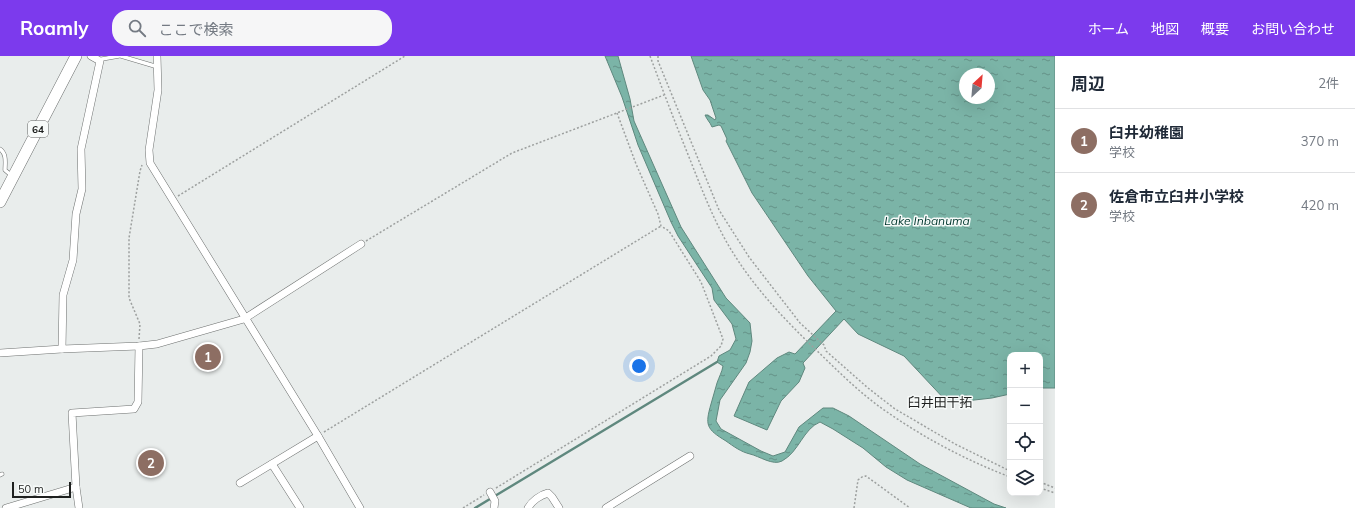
<!DOCTYPE html>
<html lang="ja">
<head>
<meta charset="utf-8">
<style>
	:root { --surface:#fff; --page:#f6f6f7; --text:#1f2937; --muted:#747a83; --line:#e0e1e3; --accent:#7c3aed }
	body { margin:0; font-family:Mulish,"Noto Sans JP",sans-serif; background:var(--page); color:var(--text) }
	.controls { position:absolute; right:12px; bottom:12px; display:grid; overflow:hidden; border-radius:8px; box-shadow:0 4px 16px #0002 }
	.controls button { width:36px; height:36px; display:grid; place-items:center; padding:0; border:0; border-bottom:1px solid var(--line); background:var(--surface); color:var(--text); font:20px sans-serif }
	.compass { position:absolute; left:959px; top:12px; width:36px; height:36px; border-radius:50%; background:var(--surface); box-shadow:0 4px 16px #0002; rotate:26deg }
	.scale { position:absolute; left:12px; bottom:10px; width:59px; box-sizing:border-box; padding-left:4px; border:2px solid #1e201f; border-top:0; font-size:11px; line-height:14px; white-space:nowrap; color:#1e201f; -webkit-text-stroke:3px #f7faf9; paint-order:stroke }
	.you { position:absolute; left:639px; top:310px; width:14px; height:14px; margin:-10px; border:3px solid #fff; border-radius:50%; background:#1a73e8; box-shadow:0 0 0 6px #1a73e833 }
	.badge { display:grid; place-items:center; width:26px; height:26px; border-radius:50%; background:var(--accent); color:#fff; font-size:13px; font-weight:700 }
	.pin { position:absolute; translate:-50% -50%; border:2px solid #fff; box-shadow:0 1px 4px #0006 }
	.list { margin:0; padding:0; list-style:none }
	h2 { display:flex; justify-content:space-between; align-items:center; height:52px; margin:0; padding:0 16px; font-size:17px }
	h2 small { font-size:13px; font-weight:400; color:var(--muted) }
	.list li { display:grid; grid-template-columns:26px 1fr auto; gap:12px; align-items:center; box-sizing:border-box; height:64px; padding:0 16px; border-top:1px solid var(--line) }
	.list b { display:block; font-size:15px; white-space:nowrap }
	.list p { margin:0; font-size:13px; white-space:nowrap; color:var(--muted) }
	.list em { font-size:13px; font-style:normal; color:var(--muted) }
	.icon { flex:none; width:22px; height:22px; fill:none; stroke:currentColor; stroke-width:2; stroke-linecap:round; stroke-linejoin:round }
	.map { position:relative; flex:none; width:1055px; height:452px; overflow:hidden }
	header { display:flex; align-items:center; gap:24px; box-sizing:border-box; height:56px; padding:0 20px; background:var(--accent); color:#fff }
	header strong { font-size:19px }
	nav { display:flex; gap:22px; margin-inline-start:auto; font-size:14px }
	.search { width:280px; height:36px; background:var(--page); display:flex; align-items:center; gap:10px; box-sizing:border-box; padding:0 14px; border-radius:16px; color:var(--muted); font-size:15px }
	main { display:flex }
	aside { flex:1; background:var(--surface) }
	.map>svg:first-child { display:block }
	.water { fill:url(#water-ripples); stroke:#5f887e; fill-rule:evenodd }
	.lines { fill:none; stroke-linecap:round; stroke-linejoin:round }
	.stream { stroke:#5f887e; stroke-width:2.5 }
	.lane-casing { stroke:#6d706f; stroke-width:4.5 }
	.street-casing { stroke:#6d706f; stroke-width:8 }
	.primary-casing { stroke:#6d706f; stroke-width:12 }
	.path { stroke:#9da09f; stroke-width:1.5; stroke-dasharray:2 2; stroke-linecap:butt }
	.lane { stroke:#fff; stroke-width:3.5 }
	.street { stroke:#fff; stroke-width:7 }
	.primary { stroke:#fff; stroke-width:11 }
	.labels { text-anchor:middle; stroke-width:3; stroke-linejoin:round; paint-order:stroke }
	.shield { fill:#f7faf9; stroke:#5f6160; stroke-width:1 }
	.shield-label { font-size:10px; font-weight:bold; fill:#1e201f }
	.water-label { font-size:12px; font-style:italic; fill:#00382f; stroke:#f7faf9 }
	.quarter-label { font-size:13px; fill:#1e201f; stroke:#f7faf9 }
</style>
</head>
<body>
<header>
<strong>Roamly</strong>
<div class="search"><svg class="icon" aria-label="search" viewBox="0 0 24 24"><circle cx="10" cy="10" r="6"/><path d="M15 15l6 6"/></svg>ここで検索</div>
<nav><a>ホーム</a><a>地図</a><a>概要</a><a>お問い合わせ</a></nav>
</header>
<main>
<div class="map">
<svg width="1055" height="452" viewBox="0 0 1055 452">
	<defs>
		<pattern id="water-ripples" width="26" height="14" patternUnits="userSpaceOnUse"><rect width="26" height="14" fill="#7bb4a7"/><path d="M2 4q2-2 4 0t4 0M15 11q2-2 4 0t4 0" fill="none" stroke="#649287"/></pattern>
	</defs>
	<rect width="100%" height="100%" fill="#e9edec"/>
	<g class="water">
		<path d="M605 0H618L630 43 634 65 681 171 726 242 750 267 752 285 750 296 746 307 720 344 716 365 721 373 761 395 773 400 785 396 799 371 823 352H833L849 360 920 408 994 448 1006 452H971L907 424 886 411 863 392 833 373 820 366C803 373 799 396 782 405 773 410 759 400 750 398 741 396 733 390 726 385 706 373 705 369 711 348 713 341 715 334 717 327 719 321 722 316 723 310L717 306 719 300 730 294 736 283 732 268 714 244 712 232 678 180 671 166 638 89 622 41Z"/>
		<path d="M691 0H1055V332H1040V299H1010V338L992 342 948 347 904 300 858 278 844 263 803 307 805 312 799 326 781 345 767 374 734 360 749 326 777 302 789 296 795 298 836 255 808 220 752 137 726 85 727 83 721 70 719 69 712 71C710 66 707 64 705 59H708L715 64 716 62 710 44 703 34ZM965 18H989V42H965Z"/>
	</g>
	<g class="lines">
		<polyline class="stream" points="475,452 717,306"/>
		<defs>
			<g id="lane">
				<polyline points="121,0 158,11"/>
				<polyline points="100,5 102,3 119,0"/>
				<path d="M0 93C7 98 5 107 5 114L12 120"/>
				<polyline points="0,419 2,418"/>
			</g>
			<g id="street">
				<polyline points="157,0 158,34 149,94 150,107 318,380 360,452"/>
				<polyline points="62,293 63,239 73,204 76,158 82,133 81,93 100,5 91,0"/>
				<polyline points="0,297 62,293 139,290 157,288 244,263 361,188"/>
				<polyline points="272,408 300,452"/>
				<polyline points="240,427 318,380"/>
				<polyline points="490,436 495,445 494,452"/>
				<polyline points="6,452 76,431"/>
				<polyline points="79,452 76,431 72,357 134,353 138,346 139,290"/>
				<path d="M528 452C532 445 540 439 548 437L552 441 559 452"/>
				<polyline points="606,452 690,400"/>
			</g>
			<polyline id="primary" points="0,146 76,0"/>
		</defs>
		<use href="#lane" class="lane-casing"/>
		<use href="#street" class="street-casing"/>
		<use href="#primary" class="primary-casing"/>
		<g class="path">
			<path d="M650 0C662 32 674 64 687 96 699 126 710 156 726 185 748 224 778 257 810 288 835 312 859 337 887 356 926 383 966 404 1010 421"/>
			<polyline points="658,0 658,5 719,154 749,201 800,267 824,289 826,295 868,332 895,353 955,388 1010,415"/>
			<polyline points="178,140 405,0"/>
			<polyline points="366,185 512,97 664,39"/>
			<polyline points="139,283 140,268 129,242 129,182 140,115 142,109"/>
			<polyline points="324,376 661,170"/>
			<polyline points="1040,426 1055,432"/>
			<polyline points="496,432 711,300 721,290 723,283 701,226 669,175 661,170 658,158 636,108 617,57"/>
			<polyline points="1040,432 1055,437"/>
			<polyline points="463,452 484,439"/>
			<polyline points="854,452 858,424 862,421 866,420 910,452"/>
		</g>
		<use href="#lane" class="lane"/>
		<use href="#street" class="street"/>
		<use href="#primary" class="primary"/>
	</g>
	<g class="labels">
		<rect class="shield" x="28" y="65" width="20" height="16" rx="3"/>
		<g class="shield-label">
			<text x="38" y="77">64</text>
		</g>
		<g class="water-label">
			<text x="927" y="169">Lake Inbanuma</text>
		</g>
		<g class="quarter-label">
			<text x="940" y="351">臼井田干拓</text>
		</g>
	</g>
</svg>
<div class="controls">
<button>+</button>
<button>−</button>
<button><svg class="icon" aria-label="locate" viewBox="0 0 24 24"><circle cx="12" cy="12" r="6"/><path d="M12 2v4M12 18v4M2 12h4M18 12h4"/></svg></button>
<button><svg class="icon" aria-label="layers" viewBox="0 0 24 24"><path d="M12 4l9 5-9 5-9-5zM3 14l9 5 9-5"/></svg></button>
</div>
<svg class="compass" viewBox="-18 -18 36 36"><path d="M0-13l5 13h-10z" fill="#e53935"/><path d="M0 13l5-13h-10z" fill="#747a83"/></svg>
<div class="scale">50 m</div>
<div class="you"></div>
<div class="pin badge" style="left:208px;top:301px;background:#8d6e63">1</div>
<div class="pin badge" style="left:151px;top:407px;background:#8d6e63">2</div>
</div>
<aside>
<h2>周辺<small>2件</small></h2>
<ul class="list">
<li><span class="badge" style="background:#8d6e63">1</span><div><b>臼井幼稚園</b><p>学校</p></div><em>370 m</em></li>
<li><span class="badge" style="background:#8d6e63">2</span><div><b>佐倉市立臼井小学校</b><p>学校</p></div><em>420 m</em></li>
</ul>
</aside>
</main>
</body>
</html>
